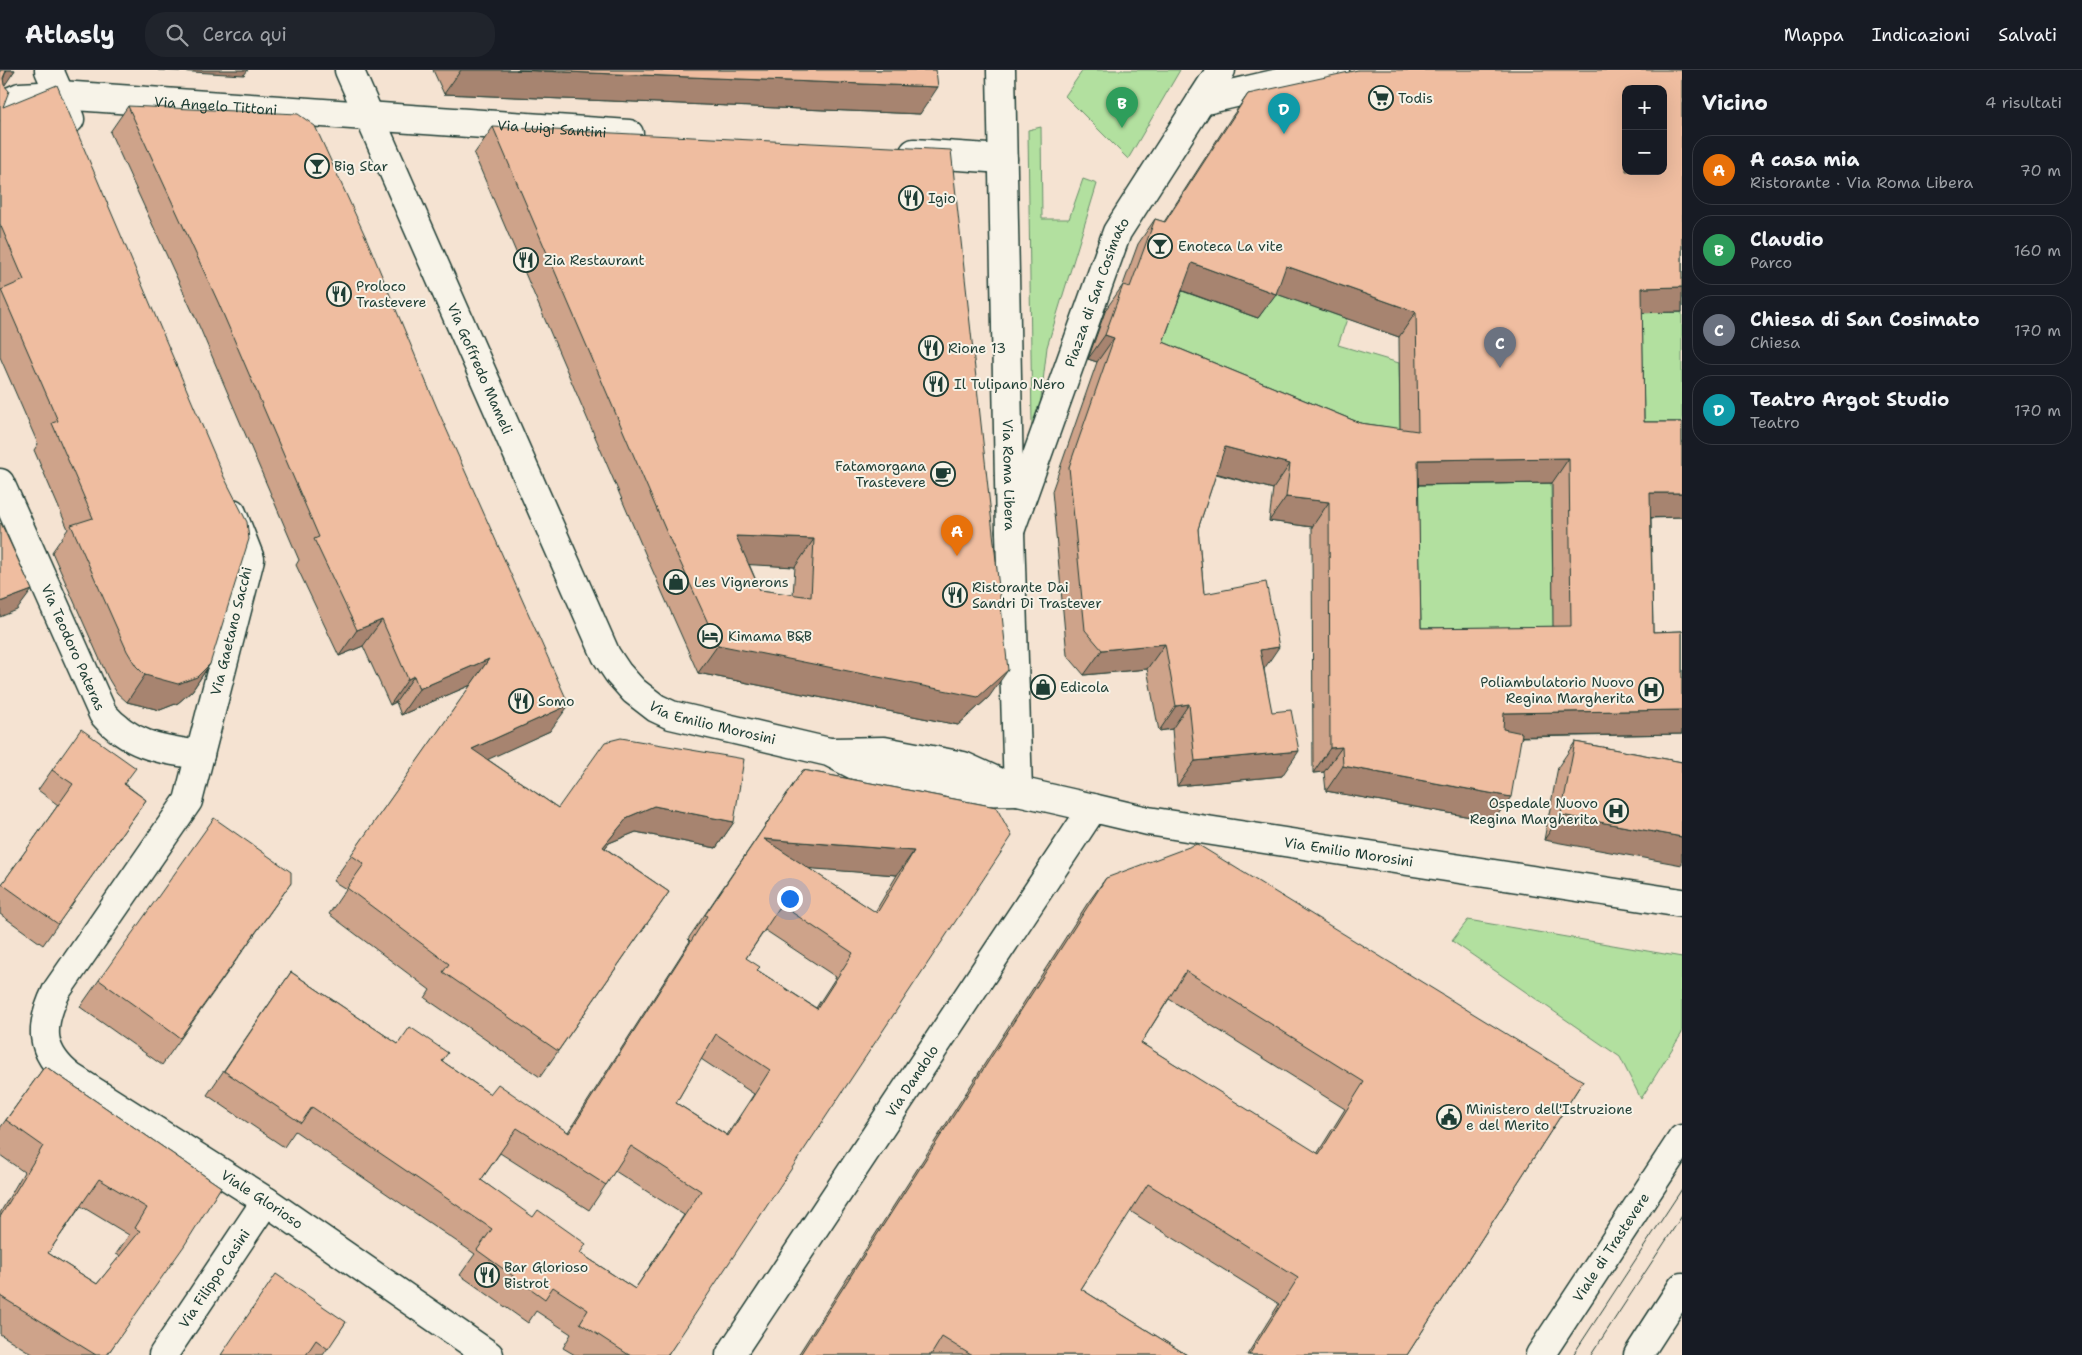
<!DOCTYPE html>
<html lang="it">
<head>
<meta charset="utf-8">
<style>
	:root { --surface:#171b24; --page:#20242c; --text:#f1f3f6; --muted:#9ea1a6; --line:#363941; --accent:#2563eb }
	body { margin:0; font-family:"Shantell Sans",sans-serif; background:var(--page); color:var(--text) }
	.controls { position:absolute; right:15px; top:15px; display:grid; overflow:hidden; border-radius:10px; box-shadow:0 5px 20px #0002 }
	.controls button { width:45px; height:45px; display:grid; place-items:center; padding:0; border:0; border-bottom:1px solid var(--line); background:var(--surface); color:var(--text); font:25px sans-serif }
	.you { position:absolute; left:789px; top:828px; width:18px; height:18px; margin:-12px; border:4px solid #fff; border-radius:50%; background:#1a73e8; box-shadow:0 0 0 8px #1a73e833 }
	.badge { display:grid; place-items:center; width:32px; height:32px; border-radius:50%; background:var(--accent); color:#fff; font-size:16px; font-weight:700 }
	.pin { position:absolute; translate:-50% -41px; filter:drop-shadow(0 1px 2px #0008) }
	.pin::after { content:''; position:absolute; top:26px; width:18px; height:15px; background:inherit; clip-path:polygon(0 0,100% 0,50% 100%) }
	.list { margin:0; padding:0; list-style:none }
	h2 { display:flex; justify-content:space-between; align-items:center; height:65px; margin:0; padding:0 20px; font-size:21px }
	h2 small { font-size:16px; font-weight:400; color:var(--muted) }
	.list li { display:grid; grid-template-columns:32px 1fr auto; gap:15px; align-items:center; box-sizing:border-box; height:70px; margin:0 10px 10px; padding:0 10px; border:1px solid var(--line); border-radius:20px }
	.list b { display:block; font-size:19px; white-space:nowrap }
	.list p { margin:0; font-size:16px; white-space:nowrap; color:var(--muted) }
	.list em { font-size:16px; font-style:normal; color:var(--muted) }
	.icon { flex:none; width:28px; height:28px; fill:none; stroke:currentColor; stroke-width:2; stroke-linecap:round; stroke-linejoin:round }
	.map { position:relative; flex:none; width:1682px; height:1285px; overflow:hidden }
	header { display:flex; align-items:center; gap:30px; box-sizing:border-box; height:70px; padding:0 25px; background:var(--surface); border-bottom:1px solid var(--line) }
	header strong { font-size:24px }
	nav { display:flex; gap:28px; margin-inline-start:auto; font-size:18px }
	.search { width:350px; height:45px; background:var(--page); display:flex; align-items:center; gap:12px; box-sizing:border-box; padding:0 18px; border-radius:20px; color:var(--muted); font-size:19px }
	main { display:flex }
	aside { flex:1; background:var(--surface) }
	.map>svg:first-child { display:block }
	.green { fill:#b2e09f; stroke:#688e6a }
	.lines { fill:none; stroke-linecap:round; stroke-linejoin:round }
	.pedestrian-casing { stroke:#1f3d34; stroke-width:31 }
	.minor-casing { stroke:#1f3d34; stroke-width:31 }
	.tertiary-casing { stroke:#1f3d34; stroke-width:31 }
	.secondary-casing { stroke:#1f3d34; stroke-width:31 }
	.pedestrian { stroke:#f7f3e8; stroke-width:28 }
	.minor { stroke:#f7f3e8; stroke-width:28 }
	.tertiary { stroke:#f7f3e8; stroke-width:28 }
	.secondary { stroke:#f7f3e8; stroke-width:28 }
	.tram { stroke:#1f3d34; stroke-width:1 }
	.wall { fill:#cea38a; stroke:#1f3d34; fill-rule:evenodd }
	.shaded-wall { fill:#a78470; stroke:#1f3d34 }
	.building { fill:#efbda0; stroke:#1f3d34; fill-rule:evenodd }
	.labels { text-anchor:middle; stroke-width:4; stroke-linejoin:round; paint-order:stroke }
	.poi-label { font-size:14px; fill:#1f3d34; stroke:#f7f3e8; text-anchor:start }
	.street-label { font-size:14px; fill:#1f3d34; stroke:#f7f3e8 }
</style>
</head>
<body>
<header>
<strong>Atlasly</strong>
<div class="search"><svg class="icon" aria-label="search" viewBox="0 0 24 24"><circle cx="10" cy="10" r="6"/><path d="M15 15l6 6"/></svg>Cerca qui</div>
<nav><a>Mappa</a><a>Indicazioni</a><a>Salvati</a></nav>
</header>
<main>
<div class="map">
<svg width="1682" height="1285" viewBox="0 0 1682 1285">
	<rect width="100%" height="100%" fill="#f5e3d2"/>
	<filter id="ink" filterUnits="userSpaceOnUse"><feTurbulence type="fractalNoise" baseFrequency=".02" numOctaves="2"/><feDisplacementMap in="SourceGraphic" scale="10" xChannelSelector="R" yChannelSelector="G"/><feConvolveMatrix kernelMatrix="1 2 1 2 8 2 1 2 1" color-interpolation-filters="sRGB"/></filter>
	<g filter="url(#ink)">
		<g class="green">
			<polygon points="1083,0 1180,0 1128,89 1065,26"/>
			<polygon points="1041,57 1042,149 1069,149 1083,109 1097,114 1047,277 1038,354 1032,357 1028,60"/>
			<polygon points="1175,218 1258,248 1268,221 1347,249 1338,275 1399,293 1401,386 1135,292"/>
			<polygon points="1682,242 1682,377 1627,377 1625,243"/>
			<polygon points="1551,413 1554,581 1403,583 1401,415"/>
			<polygon points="1468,850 1682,887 1682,963 1641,1029 1620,987 1452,871"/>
		</g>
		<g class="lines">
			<defs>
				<g id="pedestrian">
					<path id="s1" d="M1010 461 1117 162 1201 31"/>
				</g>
				<g id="minor">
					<polyline points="49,0 70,49"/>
					<path id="s2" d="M349 0 606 585 618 603 634 621 656 638 671 645 829 682 876 706 955 722 1018 721"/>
					<path id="s3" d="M1001 0 1010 462 1018 721"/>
					<polyline points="1201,31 1335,0"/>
					<polyline points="1201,31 1221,0"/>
					<path id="s4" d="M0 36 20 27 60 25 629 64"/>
					<polyline points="914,83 1003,89"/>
					<path id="s5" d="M0 413 103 644C131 676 159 679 200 685"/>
					<path id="s6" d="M232 443 250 489 188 731 57 920C39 956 39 982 71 1007L266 1131 489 1285"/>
					<polyline points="833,682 884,681 963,696 1018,721 1093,738"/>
					<path id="s7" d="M163 1285 266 1131"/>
				</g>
				<g id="tertiary">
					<path id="s8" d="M730 1285 1093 738 1148 751 1682 833"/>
				</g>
				<g id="secondary">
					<path id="s9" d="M1540 1285 1682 1069"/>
					<polyline points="1638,1285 1682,1217"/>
				</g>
			</defs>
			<use href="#pedestrian" class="pedestrian-casing"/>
			<use href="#minor" class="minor-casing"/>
			<use href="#tertiary" class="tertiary-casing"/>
			<use href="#secondary" class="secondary-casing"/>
			<use href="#pedestrian" class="pedestrian"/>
			<use href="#minor" class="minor"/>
			<use href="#tertiary" class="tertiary"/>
			<use href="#secondary" class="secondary"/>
			<g class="tram">
				<polyline points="1573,1285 1682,1119"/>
				<polyline points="1591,1285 1682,1146"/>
			</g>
		</g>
		<g class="wall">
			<polygon points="0,0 15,0 4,15 3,37 210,594 192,621 178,633 160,640 127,632 117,623 108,608 52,482 68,459 34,380 38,374 0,287"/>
			<polygon points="433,0 936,0 920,44 444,24"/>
			<path d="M1682 0V242H1642L1644 352H1682V447L1651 448 1653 562 1682 561V664L1522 667 1493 751 1326 721 1324 702 1313 703 1312 457 1269 451 1273 419 1216 404 1198 459 1204 524 1264 599 1282 706 1177 716 1172 659 1159 661 1147 599 1084 605 1067 585 1052 421 1097 292 1088 289 1106 239 1123 215 1138 174 1155 149 1164 152 1231 48 1248 24ZM1182 221 1258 248 1276 223 1399 267 1400 359 1360 353 1163 272ZM1552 413 1553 557 1421 558 1418 415Z"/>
			<polygon points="128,36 550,661 487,689 558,738 734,752 716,778 636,762 609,773 605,778 669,822 540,1007 425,928 430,920 329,844 346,819 333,811 471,615 401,645 396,632 390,635 363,576 339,586 296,495 299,490 200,258 110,62"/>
			<path d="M493 57 989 627 958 655 698 603 647 488 474 84ZM749 494 795 497 793 525 760 520Z"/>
			<polygon points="1575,672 1682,692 1544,770 1558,697"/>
			<polygon points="52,700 125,714 146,730 43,875 0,844 0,817 58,735 38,720"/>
			<path d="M803 700 996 737 668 1285H575L563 1278 571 1264 536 1241 528 1253 460 1205 475 1184 295 1061 284 1077 207 1025 291 902 398 974 442 991 490 1024 568 1062 690 871 688 869ZM808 798 897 805 875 842ZM765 860 836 907 816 938 757 900 746 888ZM701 989 754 1024 727 1065 676 1033ZM500 1083 589 1140 615 1101 684 1145 635 1219 580 1183 481 1110Z"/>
			<path d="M1106 808 1583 1011 1407 1285H1247L1279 1234 1130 1141 1081 1219 1187 1285H798L1087 834ZM1169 929 1345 1039 1317 1084 1141 973Z"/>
			<polygon points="291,813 162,995 80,937 99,910"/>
			<path d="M45 996 221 1117 107 1285H34L0 1264V1143L24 1102 0 1085V1058ZM81 1136 129 1165 116 1184 120 1186 97 1214 48 1183Z"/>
			<polygon points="346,1252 323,1285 221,1285"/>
		</g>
		<g class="shaded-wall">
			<polygon points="7,0 15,0 3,18 0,19 6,1"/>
			<polygon points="158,0 248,0 244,5"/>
			<polygon points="461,0 516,0 938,17 920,44 444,24"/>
			<polygon points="1192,193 1276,224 1258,248 1175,218"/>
			<polygon points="1286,196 1416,242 1399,267 1268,221"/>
			<polygon points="1682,217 1682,242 1625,243 1642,218"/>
			<polygon points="1105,265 1114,268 1097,292 1088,289"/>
			<polygon points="1225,377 1290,394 1273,419 1208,401"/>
			<polygon points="1569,388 1552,413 1401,415 1418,390"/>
			<polygon points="1650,423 1682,423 1682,447 1633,448"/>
			<polygon points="1286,427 1329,432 1312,457 1269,451"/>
			<polygon points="736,466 814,469 795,497 717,493"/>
			<polygon points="32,520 17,540 0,547 0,532"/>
			<polygon points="382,550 363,576 339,586 357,560"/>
			<polygon points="1165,574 1147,599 1084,605 1102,580"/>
			<polygon points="718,575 1008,600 989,627 958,655 698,603"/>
			<polygon points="1279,577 1262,602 1260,580"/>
			<polygon points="489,589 471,615 401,645 419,619"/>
			<polygon points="210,594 192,621 178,633 160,640 127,632 145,605"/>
			<polygon points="414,606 396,632 390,635 408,609"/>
			<polygon points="1189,634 1172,659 1159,661 1176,636"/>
			<polygon points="569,635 550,661 454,705 472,679"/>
			<polygon points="1682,640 1682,664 1487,667 1504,643"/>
			<polygon points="1342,677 1324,702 1313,703 1330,678"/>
			<polygon points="1299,681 1282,706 1177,716 1195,691"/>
			<polygon points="1343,696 1511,727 1493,751 1326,721"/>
			<polygon points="654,736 734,752 716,778 636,762 609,773 585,803 603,777 628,747"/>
			<polygon points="1561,745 1682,767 1682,795 1544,770"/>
			<polygon points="764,769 914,781 897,805 747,794"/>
		</g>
		<g class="building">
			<polygon points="0,0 7,0 6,1 3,8 4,15 9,21 3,37 57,15 224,407 247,452 249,469 210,594 197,607 178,614 145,605 136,596 127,581 71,455 93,448 52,353 58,351 1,220 24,210 0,154"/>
			<polygon points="516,0 936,0 938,17"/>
			<path d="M1358 0H1682V217L1642 218 1644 352H1682V423H1650L1653 562 1682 561V640L1504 643 1503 659 1522 663 1511 727 1343 696 1342 677 1330 678 1329 432 1286 427 1290 394 1225 377 1198 459 1204 524 1266 512 1279 577 1260 580 1272 642 1291 640 1299 681 1195 691 1189 634 1176 636 1165 574 1102 580 1085 560 1069 397 1114 268 1105 265 1123 215 1130 217 1155 149 1165 152 1248 24ZM1626 19H1663V101H1626ZM1192 193 1276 224 1286 196 1416 242 1418 361 1360 353 1163 272ZM1569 388 1571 556 1421 558 1418 390Z"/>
			<polygon points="128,36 298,44 315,56 367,170 437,338 569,635 472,679 558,738 605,672 621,668 744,689 734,752 654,736 628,747 603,777 669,822 558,981 443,902 449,894 347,818 364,794 351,785 489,589 419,619 414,606 408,609 382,550 357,560 314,469 319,467 218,232"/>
			<path d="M493 57 951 80 1008 600 978 627 718 575 666 461ZM736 466 814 469 811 527 760 520Z"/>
			<polygon points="1,453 32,520 0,532 0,454"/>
			<polygon points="81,659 136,698 124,714 146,730 58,854 2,814 73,714 52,700"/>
			<polygon points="1575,672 1682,692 1682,767 1561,745"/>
			<path d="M803 700 996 737 1012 766 668 1285H629L580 1253 588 1240 553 1217 545 1229 477 1180 492 1159 312 1037 301 1053 224 1001 291 902 398 974 410 957 448 983 442 991 490 1024 498 1014 569 1063 707 846 705 845ZM764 769 914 781 877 843ZM781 835 853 883 817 939 757 900 760 897 746 888ZM716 964 770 1000 728 1066 676 1033ZM517 1058 606 1115 631 1076 701 1121 635 1219 580 1183 586 1174 538 1140 533 1147 481 1110Z"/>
			<polygon points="214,748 291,802 291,813 180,968 99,910"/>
			<path d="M1197 774 1583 1011 1407 1285H1249L1298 1208 1148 1114 1081 1219 1187 1285H971L942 1267 931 1285H800L1106 808ZM1186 901 1364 1012 1319 1084 1141 973Z"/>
			<path d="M45 996 221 1117 184 1176 107 1285H96L0 1226V1147L43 1076 6 1050ZM99 1109 147 1138 135 1158 140 1161 97 1214 48 1183Z"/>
			<polygon points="276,1204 346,1252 328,1279 316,1270 306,1285 221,1285"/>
		</g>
	</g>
	<defs>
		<symbol id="supermarket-ring" viewBox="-11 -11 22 22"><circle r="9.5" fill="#f7f3e8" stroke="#1f3d34" stroke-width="1.5"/><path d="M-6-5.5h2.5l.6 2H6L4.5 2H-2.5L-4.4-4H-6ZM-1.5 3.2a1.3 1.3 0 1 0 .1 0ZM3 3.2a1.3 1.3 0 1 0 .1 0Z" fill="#1f3d34"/></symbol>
		<symbol id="bar-ring" viewBox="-11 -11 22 22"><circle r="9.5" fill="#f7f3e8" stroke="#1f3d34" stroke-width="1.5"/><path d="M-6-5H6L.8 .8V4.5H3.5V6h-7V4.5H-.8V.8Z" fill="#1f3d34"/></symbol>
		<symbol id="restaurant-ring" viewBox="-11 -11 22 22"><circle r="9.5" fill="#f7f3e8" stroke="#1f3d34" stroke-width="1.5"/><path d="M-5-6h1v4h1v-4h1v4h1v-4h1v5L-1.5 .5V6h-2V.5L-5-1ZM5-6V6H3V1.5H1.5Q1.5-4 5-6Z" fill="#1f3d34"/></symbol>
		<symbol id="cafe-ring" viewBox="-11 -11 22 22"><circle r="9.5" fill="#f7f3e8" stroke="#1f3d34" stroke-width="1.5"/><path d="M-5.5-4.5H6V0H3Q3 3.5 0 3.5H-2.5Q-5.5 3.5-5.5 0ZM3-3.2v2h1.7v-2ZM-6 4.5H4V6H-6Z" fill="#1f3d34"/></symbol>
		<symbol id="shop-ring" viewBox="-11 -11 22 22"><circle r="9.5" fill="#f7f3e8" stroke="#1f3d34" stroke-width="1.5"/><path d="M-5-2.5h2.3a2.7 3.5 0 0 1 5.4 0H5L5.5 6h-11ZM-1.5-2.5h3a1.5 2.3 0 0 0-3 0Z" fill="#1f3d34"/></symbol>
		<symbol id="hotel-ring" viewBox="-11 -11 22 22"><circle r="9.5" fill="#f7f3e8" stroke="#1f3d34" stroke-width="1.5"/><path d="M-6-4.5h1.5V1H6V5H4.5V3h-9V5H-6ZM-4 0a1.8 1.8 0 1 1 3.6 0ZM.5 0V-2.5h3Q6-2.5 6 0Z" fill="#1f3d34"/></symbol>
		<symbol id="hospital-ring" viewBox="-11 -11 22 22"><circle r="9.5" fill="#f7f3e8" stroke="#1f3d34" stroke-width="1.5"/><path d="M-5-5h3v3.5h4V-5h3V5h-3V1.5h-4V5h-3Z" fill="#1f3d34"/></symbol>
		<symbol id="civic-ring" viewBox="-11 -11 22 22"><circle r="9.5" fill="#f7f3e8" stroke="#1f3d34" stroke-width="1.5"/><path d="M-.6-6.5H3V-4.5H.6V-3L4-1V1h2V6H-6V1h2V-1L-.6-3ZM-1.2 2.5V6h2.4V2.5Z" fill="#1f3d34"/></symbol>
	</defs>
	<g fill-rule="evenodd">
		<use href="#supermarket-ring" x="1367" y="14" width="28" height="28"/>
		<use href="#bar-ring" x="303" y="82" width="28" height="28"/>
		<use href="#restaurant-ring" x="897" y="114" width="28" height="28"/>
		<use href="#bar-ring" x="1146" y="162" width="28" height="28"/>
		<use href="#restaurant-ring" x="512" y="176" width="28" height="28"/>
		<use href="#restaurant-ring" x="325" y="210" width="28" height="28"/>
		<use href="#restaurant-ring" x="917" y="264" width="28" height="28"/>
		<use href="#restaurant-ring" x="922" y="300" width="28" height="28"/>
		<use href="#cafe-ring" x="929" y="390" width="28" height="28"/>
		<use href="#shop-ring" x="662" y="498" width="28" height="28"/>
		<use href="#restaurant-ring" x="941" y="511" width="28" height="28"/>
		<use href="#hotel-ring" x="696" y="552" width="28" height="28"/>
		<use href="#shop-ring" x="1029" y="603" width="28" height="28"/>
		<use href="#hospital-ring" x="1637" y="606" width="28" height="28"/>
		<use href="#restaurant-ring" x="507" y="617" width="28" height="28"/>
		<use href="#hospital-ring" x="1602" y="727" width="28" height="28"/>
		<use href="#civic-ring" x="1435" y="1033" width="28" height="28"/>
		<use href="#restaurant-ring" x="473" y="1191" width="28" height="28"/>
	</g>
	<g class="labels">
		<g class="poi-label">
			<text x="1398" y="33">Todis</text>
			<text x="334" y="101">Big Star</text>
			<text x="928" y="133">Igio</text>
			<text x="1178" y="181">Enoteca La vite</text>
			<text x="544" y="195">Zia Restaurant</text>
			<text x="356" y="221">Proloco<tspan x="356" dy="16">Trastevere</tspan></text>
			<text x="948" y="283">Rione 13</text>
			<text x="954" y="319">Il Tulipano Nero</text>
			<text x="926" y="401" text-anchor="end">Fatamorgana<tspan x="926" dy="16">Trastevere</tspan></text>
			<text x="694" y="517">Les Vignerons</text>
			<text x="972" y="522">Ristorante Dai<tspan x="972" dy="16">Sandri Di Trastever</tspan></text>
			<text x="728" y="571">Kimama B&amp;B</text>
			<text x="1634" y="617" text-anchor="end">Poliambulatorio Nuovo<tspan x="1634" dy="16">Regina Margherita</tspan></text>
			<text x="1060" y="622">Edicola</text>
			<text x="538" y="636">Somo</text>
			<text x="1598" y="738" text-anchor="end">Ospedale Nuovo<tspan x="1598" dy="16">Regina Margherita</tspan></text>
			<text x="1466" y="1044">Ministero dell'Istruzione<tspan x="1466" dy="16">e del Merito</tspan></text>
			<text x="504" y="1202">Bar Glorioso<tspan x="504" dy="16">Bistrot</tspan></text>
		</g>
		<g class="street-label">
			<text dy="5" stroke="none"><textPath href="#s4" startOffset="218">Via Angelo Tittoni</textPath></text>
			<text dy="5" stroke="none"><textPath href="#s4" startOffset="555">Via Luigi Santini</textPath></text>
			<text dy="5" stroke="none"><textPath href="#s1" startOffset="254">Piazza di San Cosimato</textPath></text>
			<text dy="5" stroke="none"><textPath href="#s2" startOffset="326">Via Goffredo Mameli</textPath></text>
			<text dy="5" stroke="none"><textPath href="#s3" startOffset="405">Via Roma Libera</textPath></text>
			<text transform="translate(231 561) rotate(-76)" y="5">Via Gaetano Sacchi</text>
			<text dy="5" stroke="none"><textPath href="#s5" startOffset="180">Via Teodoro Pateras</textPath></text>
			<text dy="5" stroke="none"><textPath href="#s2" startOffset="771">Via Emilio Morosini</textPath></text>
			<text dy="5" stroke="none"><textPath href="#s8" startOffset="916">Via Emilio Morosini</textPath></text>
			<text dy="5" stroke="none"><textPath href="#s8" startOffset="329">Via Dandolo</textPath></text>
			<text dy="5" stroke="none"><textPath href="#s6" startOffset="854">Viale Glorioso</textPath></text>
			<text dy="5" stroke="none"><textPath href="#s9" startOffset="129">Viale di Trastevere</textPath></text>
			<text dy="5" stroke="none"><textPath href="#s7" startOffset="92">Via Filippo Casini</textPath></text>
		</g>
	</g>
</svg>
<div class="controls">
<button>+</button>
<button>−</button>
</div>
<div class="you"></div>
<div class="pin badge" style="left:957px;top:486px;background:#e8710a">A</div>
<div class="pin badge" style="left:1122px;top:58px;background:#2e9e5b">B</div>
<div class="pin badge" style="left:1500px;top:298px;background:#6b7280">C</div>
<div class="pin badge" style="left:1284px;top:64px;background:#0f9aa8">D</div>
</div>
<aside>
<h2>Vicino<small>4 risultati</small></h2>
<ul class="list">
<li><span class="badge" style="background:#e8710a">A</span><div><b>A casa mia</b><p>Ristorante · Via Roma Libera</p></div><em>70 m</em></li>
<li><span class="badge" style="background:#2e9e5b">B</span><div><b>Claudio</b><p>Parco</p></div><em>160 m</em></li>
<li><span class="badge" style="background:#6b7280">C</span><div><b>Chiesa di San Cosimato</b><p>Chiesa</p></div><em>170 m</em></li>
<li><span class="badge" style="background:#0f9aa8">D</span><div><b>Teatro Argot Studio</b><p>Teatro</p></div><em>170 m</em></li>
</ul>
</aside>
</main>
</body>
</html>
